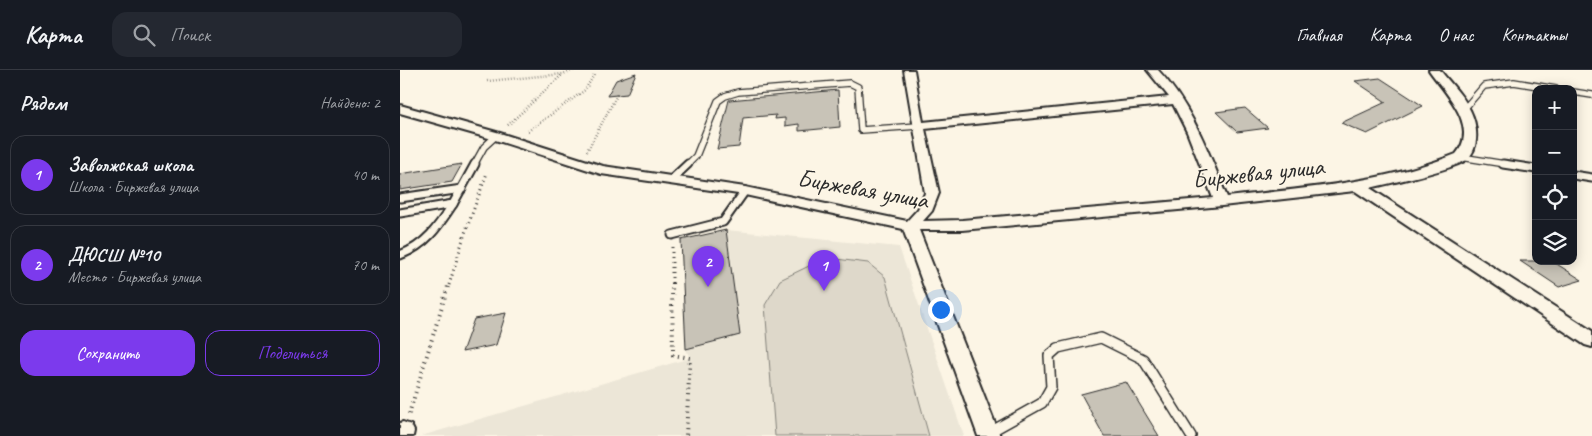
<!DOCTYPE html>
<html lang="ru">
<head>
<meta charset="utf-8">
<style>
	:root { --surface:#171b24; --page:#242831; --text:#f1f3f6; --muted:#9ea1a6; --line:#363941; --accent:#7c3aed }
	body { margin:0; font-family:Caveat,sans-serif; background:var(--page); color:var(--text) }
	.controls { position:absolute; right:15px; top:15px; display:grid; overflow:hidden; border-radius:10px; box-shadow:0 2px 12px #0003 }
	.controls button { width:45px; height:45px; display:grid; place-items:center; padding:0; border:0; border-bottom:1px solid var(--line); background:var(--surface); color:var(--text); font:25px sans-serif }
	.you { position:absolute; left:540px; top:239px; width:18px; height:18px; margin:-12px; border:4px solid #fff; border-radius:50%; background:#1a73e8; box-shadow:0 0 0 8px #1a73e833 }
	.badge { display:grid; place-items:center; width:32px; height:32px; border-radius:50%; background:var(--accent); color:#fff; font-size:16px; font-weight:700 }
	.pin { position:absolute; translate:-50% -41px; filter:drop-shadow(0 1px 2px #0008) }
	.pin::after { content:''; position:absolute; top:26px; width:18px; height:15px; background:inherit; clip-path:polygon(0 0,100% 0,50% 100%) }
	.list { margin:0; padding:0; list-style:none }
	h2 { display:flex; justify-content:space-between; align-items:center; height:65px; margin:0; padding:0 20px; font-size:21px }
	h2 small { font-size:16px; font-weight:400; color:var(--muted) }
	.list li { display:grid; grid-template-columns:32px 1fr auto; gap:15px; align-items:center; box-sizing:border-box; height:80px; margin:0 10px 10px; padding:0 10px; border:1px solid var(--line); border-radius:15px }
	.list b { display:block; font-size:19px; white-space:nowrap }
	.list p { margin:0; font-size:16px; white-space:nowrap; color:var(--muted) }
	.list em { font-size:16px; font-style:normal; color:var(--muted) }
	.actions { display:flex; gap:10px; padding:15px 20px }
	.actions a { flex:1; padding:11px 0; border:1px solid var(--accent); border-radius:15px; text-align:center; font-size:18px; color:var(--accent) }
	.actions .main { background:var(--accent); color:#fff }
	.icon { flex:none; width:28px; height:28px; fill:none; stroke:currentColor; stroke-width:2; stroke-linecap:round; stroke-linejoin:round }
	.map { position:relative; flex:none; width:1192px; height:366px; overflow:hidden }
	header { display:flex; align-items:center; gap:30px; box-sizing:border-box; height:70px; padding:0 25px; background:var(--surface); border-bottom:1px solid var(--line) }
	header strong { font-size:24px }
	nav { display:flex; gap:28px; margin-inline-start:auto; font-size:18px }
	.search { width:350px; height:45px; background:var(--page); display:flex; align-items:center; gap:12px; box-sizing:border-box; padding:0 18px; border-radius:15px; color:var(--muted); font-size:19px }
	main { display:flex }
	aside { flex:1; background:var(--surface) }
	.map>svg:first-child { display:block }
	.built { fill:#ece6d7 }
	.green { fill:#ded8ca; stroke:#84827a }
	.building { fill:#c8c3b7; stroke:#2b2b2b }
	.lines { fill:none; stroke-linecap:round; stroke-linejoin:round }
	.service-far2-casing { stroke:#2b2b2b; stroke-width:8 }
	.service-far1-casing { stroke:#2b2b2b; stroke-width:11 }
	.service-casing { stroke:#2b2b2b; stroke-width:12 }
	.minor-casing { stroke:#2b2b2b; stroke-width:4 }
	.path-far2 { stroke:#2b2b2b; stroke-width:2.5; stroke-dasharray:0.5 2.5; stroke-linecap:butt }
	.path-far1 { stroke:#2b2b2b; stroke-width:3; stroke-dasharray:1 4; stroke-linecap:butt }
	.path { stroke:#2b2b2b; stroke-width:4; stroke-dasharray:1 4.5; stroke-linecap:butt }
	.service-far2 { stroke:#fcf5e5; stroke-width:5.5 }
	.service-far1 { stroke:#fcf5e5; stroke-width:7 }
	.service { stroke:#fcf5e5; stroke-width:9 }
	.minor { fill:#fcf5e5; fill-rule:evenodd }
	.labels { text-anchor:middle; stroke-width:4; stroke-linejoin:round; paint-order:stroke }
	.street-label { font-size:25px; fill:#2b2b2b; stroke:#fcf5e5 }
</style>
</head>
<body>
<header>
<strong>Карта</strong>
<div class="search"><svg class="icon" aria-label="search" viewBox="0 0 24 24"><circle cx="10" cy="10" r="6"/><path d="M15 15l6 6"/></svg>Поиск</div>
<nav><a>Главная</a><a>Карта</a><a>О нас</a><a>Контакты</a></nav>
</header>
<main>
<aside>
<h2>Рядом<small>Найдено: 2</small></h2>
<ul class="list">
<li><span class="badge">1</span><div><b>Заволжская школа</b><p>Школа · Биржевая улица</p></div><em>40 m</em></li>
<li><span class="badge">2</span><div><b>ДЮСШ №10</b><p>Место · Биржевая улица</p></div><em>70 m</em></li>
</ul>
<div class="actions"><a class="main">Сохранить</a><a>Поделиться</a></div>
</aside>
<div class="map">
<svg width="1192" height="366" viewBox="0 0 1192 366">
	<rect width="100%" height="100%" fill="#fcf5e5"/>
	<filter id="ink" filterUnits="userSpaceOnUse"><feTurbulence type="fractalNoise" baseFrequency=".02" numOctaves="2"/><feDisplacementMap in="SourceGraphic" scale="10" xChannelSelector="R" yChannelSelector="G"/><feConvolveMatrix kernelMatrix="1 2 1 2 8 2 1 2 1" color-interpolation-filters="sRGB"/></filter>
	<g filter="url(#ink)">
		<polygon class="built" points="326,160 499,177 564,366 21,366 290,288 286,279 340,265"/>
		<polygon class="green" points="436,189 468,193 485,207 529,366 375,366 365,235 380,210 409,196"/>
		<g class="building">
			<polygon points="236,3 227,24 207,26 216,10"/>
			<polygon points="980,8 1023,36 967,64 941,53 986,32 955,11"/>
			<polygon points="438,20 440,57 399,61 399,54 385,56 385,48 375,49 376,45 343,48 339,77 317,79 329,30"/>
			<polygon points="845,38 868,58 837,62 816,42"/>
			<polygon points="62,94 52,112 0,120 0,104"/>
			<polygon points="326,160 340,265 286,279 281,170"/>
			<polygon points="1120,191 1152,191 1182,210 1159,217"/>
			<polygon points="106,243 96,275 62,282 74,249"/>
			<polygon points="726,312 759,366 704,366 681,324"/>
		</g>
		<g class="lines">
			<defs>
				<g id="service-far2">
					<polyline points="1173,22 1192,25"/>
					<polyline points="1064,39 1084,16 1114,12 1156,19"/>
					<polyline points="1061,87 1111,95"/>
					<polyline points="74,95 84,77 96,66"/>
					<polyline points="287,95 296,86 318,31 325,26 338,22 450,13 458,17 461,60 518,56"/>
				</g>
				<g id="service-far1">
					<polyline points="1103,94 1136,99"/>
					<polyline points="1173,105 1192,108"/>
					<polyline points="271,110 288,94"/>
					<polyline points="0,128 62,119"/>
					<polyline points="0,143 53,134 75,94"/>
					<polyline points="272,165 323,152 345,121"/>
					<path d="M0 185C26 175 38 157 53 134"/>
				</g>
				<polyline id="service" points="590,362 642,333 651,317 649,286 658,278 701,268 743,289 791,366"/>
				<g id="minor">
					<path d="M504 0H514L523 52 769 27 747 0H758C792 36 808 81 827 127 905 118 983 113 1056 84 1080 56 1044 22 1029 0H1040C1049 12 1063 25 1070 40 1077 54 1081 78 1066 90 1052 100 990 113 970 118L1192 261V277L1185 275 955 121 822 136 562 160H519L600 366H578L503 159 345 125 201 104 92 69 0 43V35L100 63 203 96 345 117 507 151 518 139 525 123ZM773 34 787 62 813 128 562 150 523 151 532 141 539 123 525 59Z"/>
					<polygon points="3,352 11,355 14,361 13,366 0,366 0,353"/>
				</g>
			</defs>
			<use href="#service-far2" class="service-far2-casing"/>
			<use href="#service-far1" class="service-far1-casing"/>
			<use href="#service" class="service-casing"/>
			<use href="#minor" class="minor-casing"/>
			<g class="path-far2">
				<polyline points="87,11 163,4 174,0"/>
				<polyline points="108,55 163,4"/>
				<polyline points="128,61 185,20 194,5"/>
				<polyline points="187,81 217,25"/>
			</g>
			<g class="path-far1">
				<polyline points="272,177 272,215"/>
				<polyline points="49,215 65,163 87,103"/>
			</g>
			<g class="path">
				<polyline points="272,213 273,285 290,288 286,366"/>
				<polyline points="9,344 49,213"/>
			</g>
			<use href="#service-far2" class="service-far2"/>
			<use href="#service-far1" class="service-far1"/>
			<use href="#service" class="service"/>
			<use href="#minor" class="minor"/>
		</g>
	</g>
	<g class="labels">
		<g class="street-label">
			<text transform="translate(858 102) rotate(-6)" y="9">Биржевая улица</text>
			<text transform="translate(463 118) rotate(10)" y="9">Биржевая улица</text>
		</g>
	</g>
</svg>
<div class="controls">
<button>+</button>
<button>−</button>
<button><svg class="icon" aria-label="locate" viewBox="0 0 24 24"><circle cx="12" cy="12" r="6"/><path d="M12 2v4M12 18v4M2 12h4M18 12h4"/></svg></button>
<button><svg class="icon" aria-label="layers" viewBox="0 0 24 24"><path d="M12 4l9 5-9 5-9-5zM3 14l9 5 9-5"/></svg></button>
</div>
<div class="you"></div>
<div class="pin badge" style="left:424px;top:221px">1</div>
<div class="pin badge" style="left:308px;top:217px">2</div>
</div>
</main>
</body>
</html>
